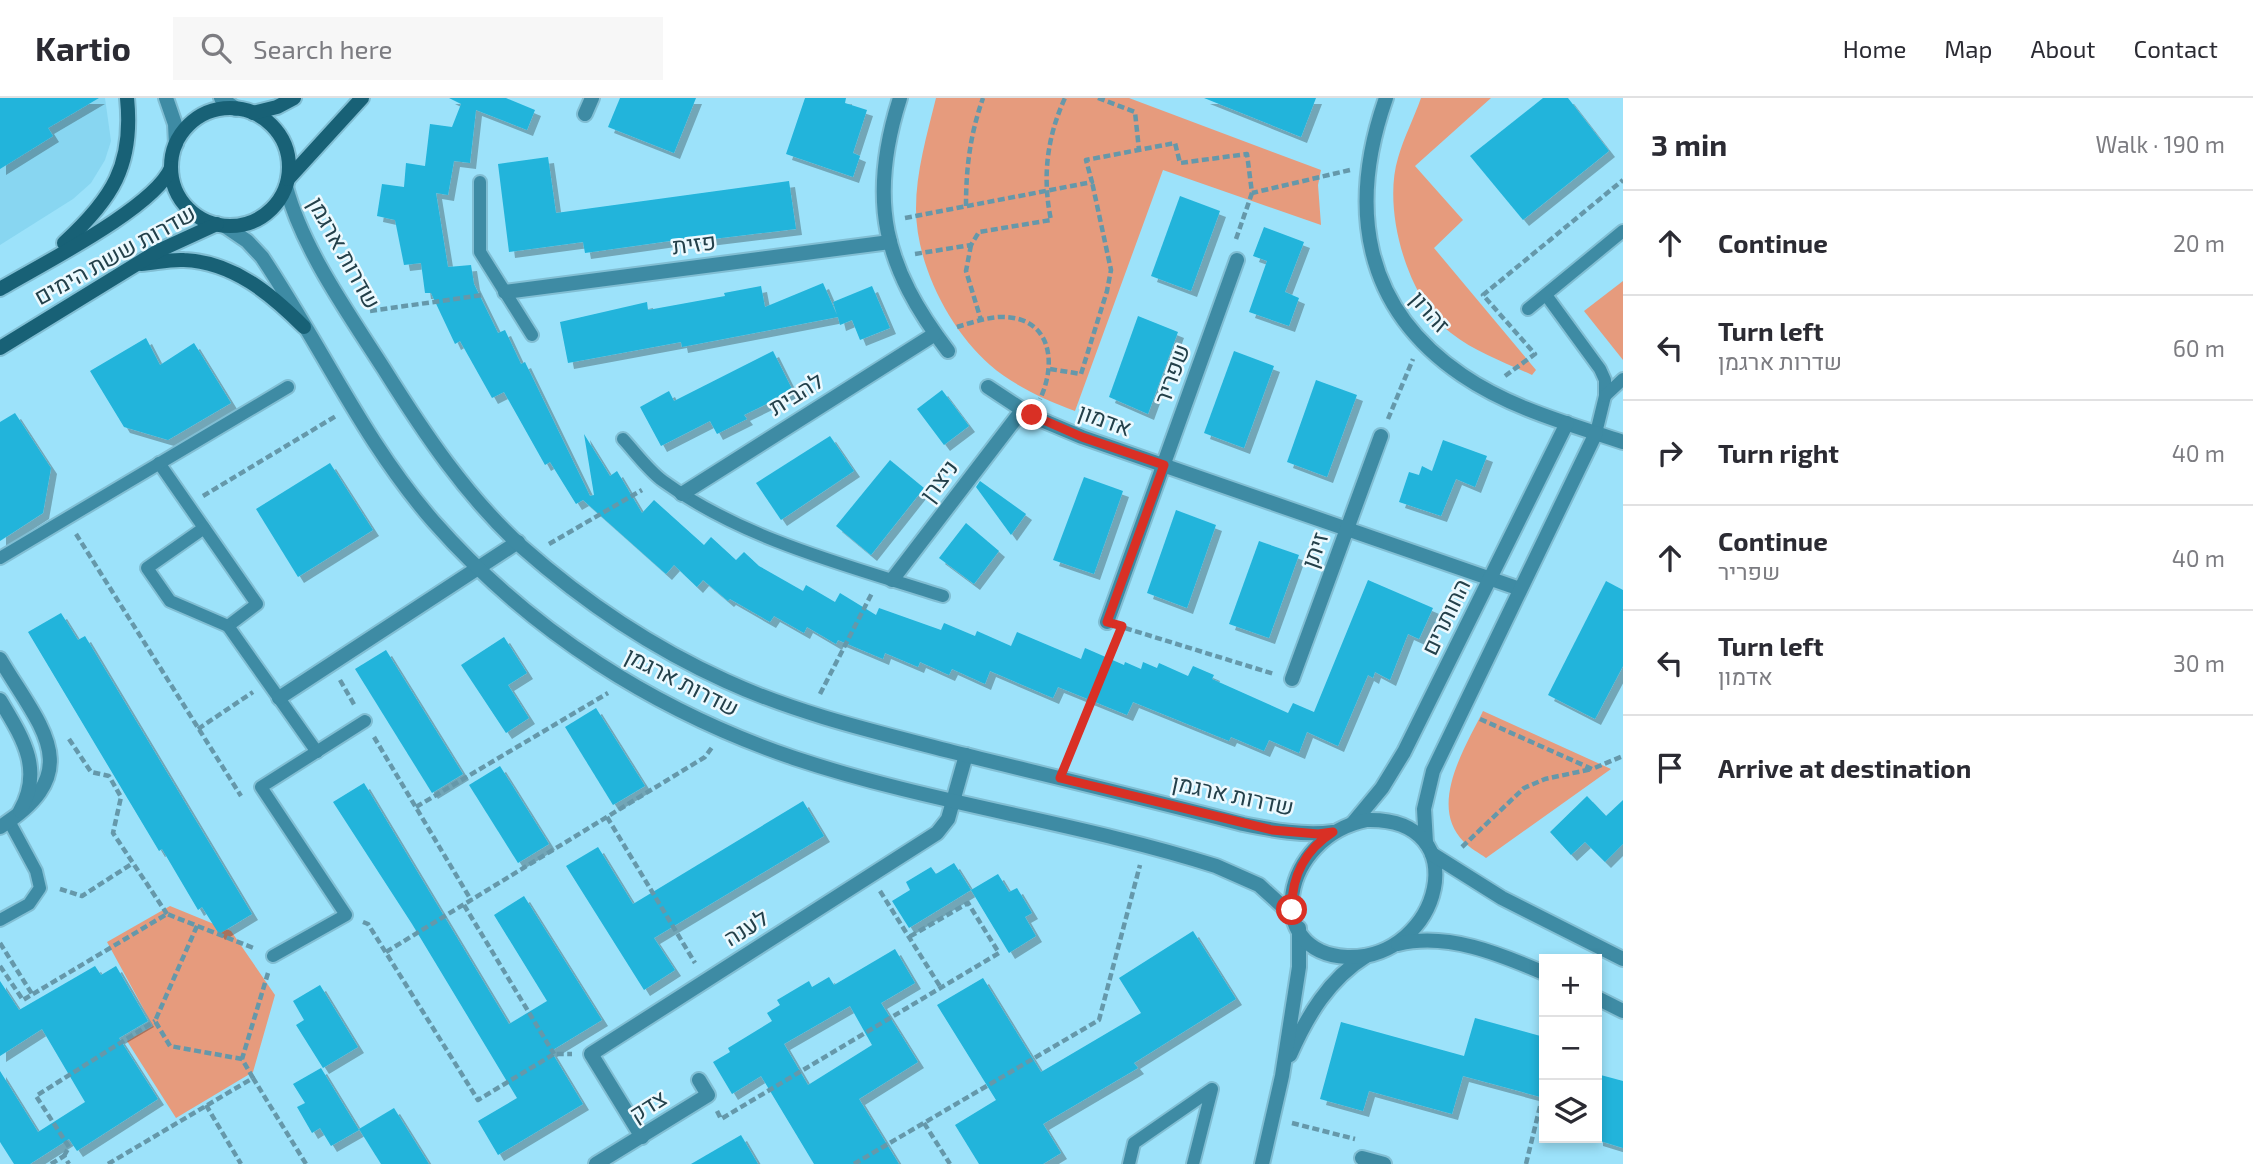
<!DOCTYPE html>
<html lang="en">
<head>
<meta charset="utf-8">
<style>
	:root { --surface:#fff; --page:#f7f7f7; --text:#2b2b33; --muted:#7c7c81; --line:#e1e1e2 }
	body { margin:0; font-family:"Exo 2",Heebo,sans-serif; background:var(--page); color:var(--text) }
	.controls { position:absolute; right:21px; bottom:21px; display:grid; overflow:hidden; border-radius:0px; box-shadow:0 4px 10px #0003 }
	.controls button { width:63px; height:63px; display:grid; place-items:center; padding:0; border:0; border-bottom:2px solid var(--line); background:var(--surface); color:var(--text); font:35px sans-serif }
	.stop { position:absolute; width:21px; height:21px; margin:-16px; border:5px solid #d93025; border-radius:50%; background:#fff }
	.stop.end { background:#d93025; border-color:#fff; box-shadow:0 2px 7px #0008 }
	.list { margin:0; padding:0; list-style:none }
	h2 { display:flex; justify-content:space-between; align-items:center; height:91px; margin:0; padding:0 28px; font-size:30px }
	h2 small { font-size:23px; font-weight:400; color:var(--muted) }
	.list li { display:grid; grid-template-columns:46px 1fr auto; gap:21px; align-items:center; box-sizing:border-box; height:105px; padding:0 28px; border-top:2px solid var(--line) }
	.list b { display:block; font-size:26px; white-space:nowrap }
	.list p { margin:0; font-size:23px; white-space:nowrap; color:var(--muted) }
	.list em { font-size:23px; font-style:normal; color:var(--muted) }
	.icon { flex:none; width:38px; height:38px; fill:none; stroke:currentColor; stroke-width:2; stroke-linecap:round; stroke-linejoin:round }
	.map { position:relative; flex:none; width:1623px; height:1066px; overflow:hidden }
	header { display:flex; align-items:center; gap:42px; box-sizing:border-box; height:98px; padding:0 35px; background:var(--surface); border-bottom:2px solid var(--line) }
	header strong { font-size:33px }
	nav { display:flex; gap:38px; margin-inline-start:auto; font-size:24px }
	.search { width:490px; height:63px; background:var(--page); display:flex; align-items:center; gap:18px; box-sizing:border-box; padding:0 24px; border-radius:0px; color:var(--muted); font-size:26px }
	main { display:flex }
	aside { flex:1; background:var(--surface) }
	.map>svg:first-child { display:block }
	.built { fill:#88d6f1 }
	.green { fill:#e69b7d }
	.building { fill:#21b4db; fill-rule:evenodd; filter:url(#shadow) }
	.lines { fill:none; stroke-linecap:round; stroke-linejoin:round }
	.service-casing { stroke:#81bed3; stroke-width:16 }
	.minor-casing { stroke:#81bed3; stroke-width:18 }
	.tertiary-casing { stroke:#81bed3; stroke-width:18 }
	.secondary-casing { stroke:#81bed3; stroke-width:18 }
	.path { stroke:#6598aa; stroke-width:4.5; stroke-dasharray:7 3.5; stroke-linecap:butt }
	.service { stroke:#3e8ba4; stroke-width:12 }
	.minor { stroke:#3e8ba4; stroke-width:14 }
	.tertiary { stroke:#3e8ba4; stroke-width:14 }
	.secondary { stroke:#186176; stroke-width:14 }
	.route { stroke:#d93025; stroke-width:9 }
	.labels { text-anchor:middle; stroke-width:5; stroke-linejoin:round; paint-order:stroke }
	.street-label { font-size:23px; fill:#23404a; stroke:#ecf9fe }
</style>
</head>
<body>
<header>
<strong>Kartio</strong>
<div class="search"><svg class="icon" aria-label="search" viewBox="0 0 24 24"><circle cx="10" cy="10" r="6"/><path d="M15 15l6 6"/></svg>Search here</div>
<nav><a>Home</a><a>Map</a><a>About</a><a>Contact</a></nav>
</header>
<main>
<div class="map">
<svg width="1623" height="1066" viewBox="0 0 1623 1066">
	<defs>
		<filter id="shadow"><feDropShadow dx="6" dy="6" stdDeviation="0" flood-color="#0004"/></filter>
	</defs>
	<rect width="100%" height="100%" fill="#9ce2fa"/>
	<polygon class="built" points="0,0 105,0 111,43 105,62 91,85 73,101 0,147"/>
	<g class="green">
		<path d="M936 0H1129L1321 72 1318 87 1321 127 1163 72 1075 313C1046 302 1014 288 990 267 949 231 916 166 916 111 916 73 927 37 936 0Z"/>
		<path d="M1421 0H1491L1415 68 1463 122 1434 150 1536 272 1532 277C1504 264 1475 254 1451 235 1408 201 1382 113 1398 60 1404 39 1414 20 1421 0Z"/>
		<polygon points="1623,183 1623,262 1584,213"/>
		<path d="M1483 613 1611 671 1486 760C1479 755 1470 750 1464 744 1427 708 1466 648 1483 613Z"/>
		<polygon points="170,808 231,833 275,897 253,974 176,1020 127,943 153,928 107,844"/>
	</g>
	<g class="building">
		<polygon points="0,0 99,0 48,30 53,38 0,71"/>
		<polygon points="449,0 506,0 535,12 527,32 476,12 470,65 454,63 448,97 436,95 448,169 471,167 474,186 498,235 505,232 521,266 525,264 590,398 594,397 584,336 610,378 617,373 642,415 654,402 704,447 711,439 736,462 744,454 759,468 803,493 806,487 835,504 840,495 876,517 879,510 941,532 944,525 975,538 977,533 1011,548 1017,534 1081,561 1085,550 1124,567 1125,564 1141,571 1143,564 1157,570 1159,565 1188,578 1193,568 1214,577 1212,581 1288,615 1293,605 1314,614 1368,482 1433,510 1419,541 1408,536 1390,582 1375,574 1373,580 1368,577 1338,648 1307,634 1299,655 1269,642 1264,653 1231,639 1229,643 1133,604 1127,617 1058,589 1053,600 990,573 985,586 952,571 949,577 920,564 918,569 885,555 883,561 838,542 836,546 807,529 804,535 774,518 770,524 730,501 728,503 703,482 697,489 674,467 666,476 583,402 576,406 550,364 545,367 504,294 492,300 460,243 455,246 431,195 425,195 421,165 404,167 395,122 377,118 382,86 404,89 406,65 425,68 430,26 452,29 461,6"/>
		<polygon points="620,0 696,0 674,55 608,29"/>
		<polygon points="805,0 846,0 845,5 867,12 853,55 860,58 853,79 786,56"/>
		<polygon points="1204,0 1316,0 1301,39"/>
		<polygon points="1543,0 1568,0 1609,53 1523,122 1470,58"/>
		<polygon points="548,59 556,115 789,83 796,131 705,142 705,138 585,155 583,144 509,154 498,66"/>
		<polygon points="1180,98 1220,113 1191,193 1151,178"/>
		<polygon points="1264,129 1304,144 1285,194 1299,200 1289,228 1249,214 1267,163 1253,158"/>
		<polygon points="823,185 837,217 833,204 872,188 890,230 860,242 852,222 840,227 838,219 682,249 681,244 568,265 560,224 647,204 648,212 725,198 724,195 761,188 765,209"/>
		<polygon points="1138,218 1178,234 1148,316 1109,299"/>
		<polygon points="146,240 160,267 194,245 231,305 168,342 124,329 90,273"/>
		<polygon points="773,253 793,293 744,317 747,321 717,336 710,323 661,348 640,309 669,293 674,303"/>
		<polygon points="1234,253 1274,268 1244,350 1204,335"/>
		<polygon points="1316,282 1357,297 1327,379 1287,364"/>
		<polygon points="942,292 969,328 944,347 917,311"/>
		<polygon points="15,315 51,370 43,415 0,443 0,324"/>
		<polygon points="830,338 854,373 781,422 756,385"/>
		<polygon points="1443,342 1487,358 1475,389 1456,381 1441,418 1399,404 1409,374 1419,377 1422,368 1432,373"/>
		<polygon points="890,362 924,390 871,457 836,428"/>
		<polygon points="330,365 373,432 298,479 256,411"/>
		<polygon points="1084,379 1123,393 1094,476 1053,462"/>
		<polygon points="980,383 1026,416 1011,437 976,389"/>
		<polygon points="1176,412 1216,427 1187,510 1147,495"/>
		<polygon points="966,425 999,453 974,486 939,460"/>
		<polygon points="1259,443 1299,457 1269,540 1229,526"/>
		<polygon points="1606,483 1623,492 1623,568 1595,621 1548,597"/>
		<polygon points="61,515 78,542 85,538 252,816 219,836 202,809 198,812 162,751 159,753 28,534"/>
		<polygon points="504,539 527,575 508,587 529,620 506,635 461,567"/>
		<polygon points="386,552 463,676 432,695 355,571"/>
		<polygon points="596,610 645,688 613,707 565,629"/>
		<polygon points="500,668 549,746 518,765 469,687"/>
		<polygon points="364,685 509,926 547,903 494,817 524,798 602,922 551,953 583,1006 498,1057 478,1023 517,1000 412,826 333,704"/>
		<polygon points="1587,698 1606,718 1623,702 1623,746 1605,764 1585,744 1571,757 1550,734"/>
		<polygon points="803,703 824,738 654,840 675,872 644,892 566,768 598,749 633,806"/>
		<polygon points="954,765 971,792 909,830 892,803 910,792 906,784 931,769 936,776"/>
		<polygon points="998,776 1009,794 1017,790 1032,815 1025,819 1036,838 1009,855 971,792"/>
		<polygon points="1193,833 1236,901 1134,965 1138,970 1043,1026 1061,1055 1043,1066 979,1066 955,1027 996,1002 937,907 983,880 1041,974 1141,915 1119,880"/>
		<path d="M895 851 915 885 881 905 918 964 859 1001 899 1066H814L761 978 732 996 713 964 730 954 728 950 772 923 767 915 780 907 777 902 809 883 812 889 829 879 834 887ZM850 908 872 947 808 987 784 946Z"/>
		<polygon points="95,868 101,877 116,868 148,923 119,940 158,1001 77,1053 69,1041 30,1066 14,1066 0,1044 0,973 38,1034 85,1004 42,931 0,958 0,883 19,912"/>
		<polygon points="320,887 358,949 323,970 296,927 304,922 293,903"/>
		<polygon points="1475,920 1544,939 1544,1000 1463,978 1452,1016 1369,993 1363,1013 1320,1001 1341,924 1464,958"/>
		<polygon points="321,970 359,1032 331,1048 320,1030 312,1035 297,1009 305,1005 293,986"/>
		<polygon points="1597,976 1623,983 1623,1050 1597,1042"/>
		<polygon points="394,1010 429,1066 381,1066 359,1031"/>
		<polygon points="741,1037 758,1066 691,1066"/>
	</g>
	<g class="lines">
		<defs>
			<g id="service">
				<polyline points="480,84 480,154 532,237"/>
				<polyline points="1546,197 1600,271 1605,282 1605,298 1596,335"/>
				<polyline points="1528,211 1623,133"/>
				<polyline points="1605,298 1623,281"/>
				<path d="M623 341C635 354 648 372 663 383 744 442 849 468 943 498"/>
				<polyline points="159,365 257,506 228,528 317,654"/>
				<polyline points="204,430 147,470 170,503 228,528"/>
				<polyline points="0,460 288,289"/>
				<polyline points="0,822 29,806 40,790 36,773 9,723"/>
				<polyline points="273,858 346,817 261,689 365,623"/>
				<polyline points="1129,1066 1134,1045 1212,991 1193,1066"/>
			</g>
			<g id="minor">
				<path d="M900 0C867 103 884 169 948 253"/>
				<path d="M1386 0C1348 108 1362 209 1462 277 1510 310 1569 326 1623 344"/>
				<polyline points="585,16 592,0"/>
				<polyline points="505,194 890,144"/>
				<polyline points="988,289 1032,318 1082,339 1520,491"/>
				<polyline points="682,396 935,236"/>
				<polyline points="892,482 1023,311"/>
				<polyline points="1107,524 1237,162"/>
				<path d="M0 561C41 630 88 673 0 729"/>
				<polyline points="1292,581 1381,338"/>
				<polyline points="279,600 518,444"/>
				<path d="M0 602C22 639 44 671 20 713"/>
				<polyline points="1353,725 1382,690 1404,654 1567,325"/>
				<polyline points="1426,745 1424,711 1433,673 1596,335"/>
				<path d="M1290 957C1307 918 1329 881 1366 858"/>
				<polyline points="642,1039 591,956 937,735 948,721 966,657"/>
				<polyline points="1362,1060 1384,1066"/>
				<polyline points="596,1066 708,997 699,982"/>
				<polyline points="1262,1066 1282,978 1299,869 1299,830"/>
			</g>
			<g id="tertiary">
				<polyline points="166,0 175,26 176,46"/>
				<polyline points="221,0 236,11"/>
				<path d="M286 89C303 152 349 216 384 271 424 335 466 398 522 449 583 503 651 549 726 583 798 616 876 634 953 654 1050 678 1147 701 1243 726 1273 732 1304 738 1333 734"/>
				<path d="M225 128 247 143 262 159C321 247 364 344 434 424 531 534 656 613 794 660 932 706 1078 724 1216 768L1259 787 1294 819"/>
				<path d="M1367 722C1478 719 1441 862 1347 859 1261 855 1281 739 1367 722Z"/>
				<polyline points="1432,756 1502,800 1623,861"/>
				<path d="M1398 846C1447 834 1500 856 1544 875"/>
				<polyline points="1597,900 1623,913"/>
			</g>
			<g id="secondary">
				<circle cx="230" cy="69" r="59"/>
				<polyline points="253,15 277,9 294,0"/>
				<polyline points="288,81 362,0"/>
				<path d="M64 145C112 101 134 67 127 0"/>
				<path d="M141 166C155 165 170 161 184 162 233 164 271 196 304 229"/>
				<path d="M0 191C40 167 154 110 171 70"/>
				<polyline points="0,250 158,153 217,126"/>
			</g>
		</defs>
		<use href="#service" class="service-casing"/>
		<use href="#minor" class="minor-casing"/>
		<use href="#tertiary" class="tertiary-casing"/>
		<use href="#secondary" class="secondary-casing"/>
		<g class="path">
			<polyline points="1098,0 1135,14 1139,52"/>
			<path d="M966 108C966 70 970 37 983 0"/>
			<polyline points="905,120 1092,84 1086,62 1175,45 1180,65 1247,56 1252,95 1350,72"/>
			<polyline points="1236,141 1252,95"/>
			<polyline points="971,147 966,173 981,222"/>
			<path d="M915 156 971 147 979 134 1051 122C1042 79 1047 39 1065 0"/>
			<polyline points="370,213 483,197"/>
			<path d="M957 229C970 225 985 220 999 219 1050 217 1058 263 1040 301"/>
			<polyline points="1050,271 1081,276 1107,193 1111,172 1092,84"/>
			<polyline points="1505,278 1535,256 1483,197 1623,82"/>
			<polyline points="1388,321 1413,261"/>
			<polyline points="203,398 336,318"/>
			<polyline points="76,436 241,698"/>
			<polyline points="549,446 642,392"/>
			<polyline points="1125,530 1274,576"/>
			<polyline points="340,582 355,608"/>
			<polyline points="820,596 872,495"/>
			<polyline points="1480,621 1592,671 1623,658"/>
			<polyline points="198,631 253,594"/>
			<polyline points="374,639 471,802"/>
			<polyline points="69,641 91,674 109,678 121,699 113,735 167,816"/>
			<polyline points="1069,661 1116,542"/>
			<polyline points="416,709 608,595"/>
			<polyline points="607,719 695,865"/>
			<polyline points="1462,749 1524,690 1545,681 1592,671"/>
			<polyline points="60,791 82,798 133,765"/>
			<polyline points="880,793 941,890"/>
			<polyline points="464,807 554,956"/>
			<polyline points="363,824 368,826 478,1002 554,956 572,956"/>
			<polyline points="197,828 155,923 170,948 242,961"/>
			<polyline points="0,845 32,896"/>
			<polyline points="386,854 705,659 713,648"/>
			<polyline points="0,868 23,902 167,816 256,851"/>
			<polyline points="253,980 242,961 268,875"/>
			<polyline points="206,1007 241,1066"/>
			<polyline points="717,1013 721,1021 999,855 968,805 909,839"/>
			<polyline points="924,1025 950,1066"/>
			<polyline points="1292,1025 1355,1041"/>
			<polyline points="64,1058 69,1049 36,998 155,923"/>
			<polyline points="51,1066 64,1058 69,1066"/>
			<polyline points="108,1066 253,980 306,1066"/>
			<polyline points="854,1066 1099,922 1140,767"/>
			<polyline points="1526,1066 1544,992"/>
		</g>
		<use href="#service" class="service"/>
		<use href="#minor" class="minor"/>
		<use href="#tertiary" class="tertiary"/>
		<use href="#secondary" class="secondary"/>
	</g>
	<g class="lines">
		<path class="route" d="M1032 317 1082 339 1164 367 1107 524 1122 528 1060 680 1272 732 1318 736 1333 734C1305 752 1291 779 1292 812"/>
	</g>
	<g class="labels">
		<g class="street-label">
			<text transform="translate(694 146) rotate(-7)" y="8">פזית</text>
			<text transform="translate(344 155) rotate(61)" y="8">שדרות ארגמן</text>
			<text transform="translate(115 157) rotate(-29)" y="8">שדרות ששת הימים</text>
			<text transform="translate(1430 214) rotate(49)" y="8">זהרון</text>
			<text transform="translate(1172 276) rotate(-70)" y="8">שפריר</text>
			<text transform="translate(796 296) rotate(-32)" y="8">להבית</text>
			<text transform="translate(1105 322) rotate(20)" y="8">אדמון</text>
			<text transform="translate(939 383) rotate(-53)" y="8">ניצרן</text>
			<text transform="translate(1315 452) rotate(-70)" y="8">זיתן</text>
			<text transform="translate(1446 519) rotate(-64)" y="8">החותרים</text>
			<text transform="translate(682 584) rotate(27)" y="8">שדרות ארגמן</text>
			<text transform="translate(1233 697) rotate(12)" y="8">שדרות ארגמן</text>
			<text transform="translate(746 830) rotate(-32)" y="8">לענה</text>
			<text transform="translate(648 1008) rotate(-32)" y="8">צדק</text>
		</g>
	</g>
</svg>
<div class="controls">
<button>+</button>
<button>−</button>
<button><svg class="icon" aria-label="layers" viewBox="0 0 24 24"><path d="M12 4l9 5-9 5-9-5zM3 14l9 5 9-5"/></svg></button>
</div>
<div class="stop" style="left:1292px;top:812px"></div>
<div class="stop end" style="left:1032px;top:317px"></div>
</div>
<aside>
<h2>3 min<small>Walk · 190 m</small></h2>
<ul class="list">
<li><svg class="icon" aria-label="ahead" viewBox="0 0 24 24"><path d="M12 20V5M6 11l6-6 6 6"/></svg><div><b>Continue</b></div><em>20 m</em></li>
<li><svg class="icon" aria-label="left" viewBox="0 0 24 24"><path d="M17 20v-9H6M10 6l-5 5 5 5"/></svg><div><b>Turn left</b><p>שדרות ארגמן</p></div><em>60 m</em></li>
<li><svg class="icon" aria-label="right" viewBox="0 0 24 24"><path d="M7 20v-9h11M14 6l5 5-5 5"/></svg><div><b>Turn right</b></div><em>40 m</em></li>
<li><svg class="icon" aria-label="ahead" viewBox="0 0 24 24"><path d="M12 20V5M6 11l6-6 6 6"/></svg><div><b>Continue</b><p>שפריר</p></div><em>40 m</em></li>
<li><svg class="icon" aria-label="left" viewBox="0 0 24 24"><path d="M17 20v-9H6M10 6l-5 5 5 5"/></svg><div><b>Turn left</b><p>אדמון</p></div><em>30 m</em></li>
<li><svg class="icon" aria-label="arrive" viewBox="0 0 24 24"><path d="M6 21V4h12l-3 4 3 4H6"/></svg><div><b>Arrive at destination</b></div></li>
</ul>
</aside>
</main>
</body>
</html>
